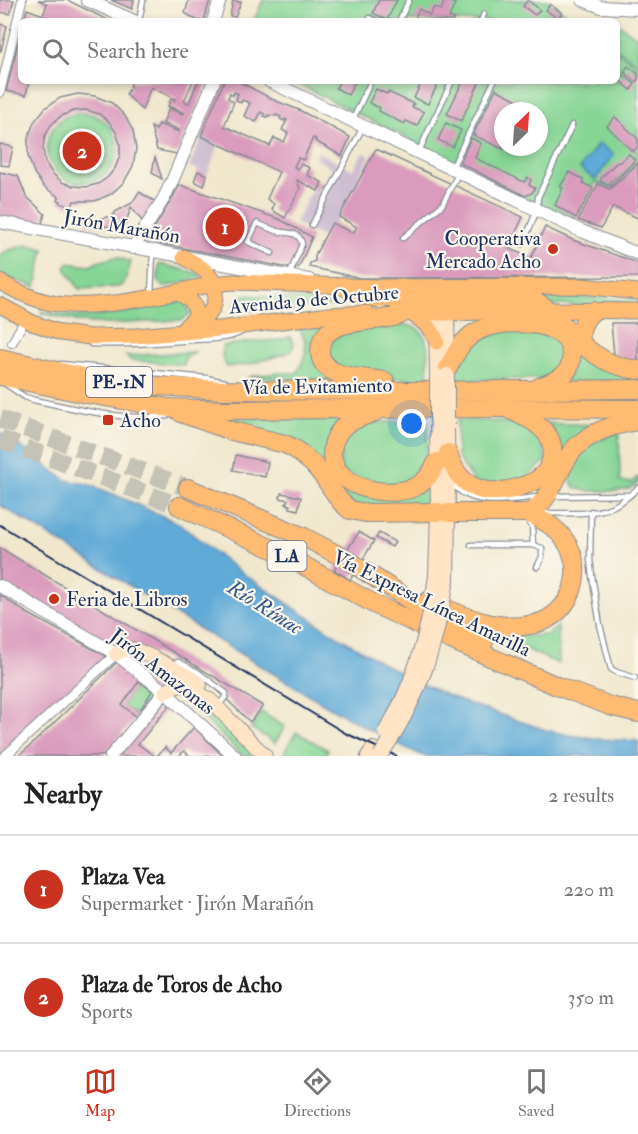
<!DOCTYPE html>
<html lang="en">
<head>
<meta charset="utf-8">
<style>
	:root { --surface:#fff; --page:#f6f6f6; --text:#222; --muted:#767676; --line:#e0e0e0; --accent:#c8321e }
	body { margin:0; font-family:"IM FELL Double Pica",serif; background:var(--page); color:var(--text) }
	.compass { position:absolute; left:494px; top:102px; width:54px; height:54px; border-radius:50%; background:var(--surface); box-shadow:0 3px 9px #0003; rotate:25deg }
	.you { position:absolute; left:412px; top:424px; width:21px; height:21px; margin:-15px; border:4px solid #fff; border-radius:50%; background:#1a73e8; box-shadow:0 0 0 9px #1a73e833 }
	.badge { display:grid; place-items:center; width:39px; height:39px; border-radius:50%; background:var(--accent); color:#fff; font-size:20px; font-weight:700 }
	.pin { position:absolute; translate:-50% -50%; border:3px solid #fff; box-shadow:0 2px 6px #0006 }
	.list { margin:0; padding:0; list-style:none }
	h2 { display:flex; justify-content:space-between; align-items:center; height:78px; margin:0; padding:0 24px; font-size:26px }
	h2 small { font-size:20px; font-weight:400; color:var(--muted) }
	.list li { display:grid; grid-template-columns:39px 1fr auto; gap:18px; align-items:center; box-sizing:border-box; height:108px; padding:0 24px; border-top:2px solid var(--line) }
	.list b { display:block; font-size:22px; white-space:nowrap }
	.list p { margin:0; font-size:20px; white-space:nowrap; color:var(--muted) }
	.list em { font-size:20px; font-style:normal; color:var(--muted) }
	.icon { flex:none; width:33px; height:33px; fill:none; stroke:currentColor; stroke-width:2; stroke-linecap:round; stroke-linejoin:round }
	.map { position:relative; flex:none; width:638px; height:756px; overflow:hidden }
	.search { position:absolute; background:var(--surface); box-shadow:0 3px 9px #0003; left:18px; right:18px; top:18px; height:66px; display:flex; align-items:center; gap:15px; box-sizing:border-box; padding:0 21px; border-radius:9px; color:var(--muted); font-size:22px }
	.sheet { height:294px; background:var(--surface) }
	nav { display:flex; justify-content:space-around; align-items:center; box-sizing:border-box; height:84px; border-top:2px solid var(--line); background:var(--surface); font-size:16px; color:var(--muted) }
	nav a { display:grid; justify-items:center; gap:3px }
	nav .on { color:var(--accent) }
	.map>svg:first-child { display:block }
	.industrial { fill:#cebed1 }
	.green { fill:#86d595; stroke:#50827a; stroke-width:1.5; fill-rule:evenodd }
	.water { fill:#5eaad7; stroke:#3c6c9a; stroke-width:1.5 }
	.building { fill:#da9bbd; fill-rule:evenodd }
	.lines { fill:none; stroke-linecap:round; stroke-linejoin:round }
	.motorway-tunnel { stroke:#c5c2b6; stroke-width:18; stroke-dasharray:18 9; stroke-linecap:butt }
	.service-casing { stroke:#868b95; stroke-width:7 }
	.pedestrian-casing { stroke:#868b95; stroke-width:10 }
	.minor-casing { stroke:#868b95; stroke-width:11 }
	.tertiary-casing { stroke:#868b95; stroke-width:14 }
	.secondary-casing { stroke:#868b95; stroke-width:16 }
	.primary-casing { stroke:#868b95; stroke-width:17 }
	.motorway-casing { stroke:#868b95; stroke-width:20 }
	.service { stroke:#fff; stroke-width:4.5 }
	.pedestrian { stroke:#fff; stroke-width:8 }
	.minor { stroke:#fff; stroke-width:9 }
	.tertiary { stroke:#fff; stroke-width:12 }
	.secondary { stroke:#ffe4c6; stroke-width:14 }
	.primary { stroke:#ffbb71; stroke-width:15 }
	.motorway { stroke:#ffbb71; stroke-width:18 }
	.rail { stroke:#1b2f5e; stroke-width:2 }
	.secondary-bridge-casing { stroke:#868b95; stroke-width:16; stroke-linecap:butt }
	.secondary-bridge { stroke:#ffe4c6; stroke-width:14 }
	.poi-dot { fill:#c8321e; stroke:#fbf7ec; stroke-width:2 }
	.labels { text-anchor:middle; stroke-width:4.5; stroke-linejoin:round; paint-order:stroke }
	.shield { fill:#fbf7ec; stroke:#5e6b89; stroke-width:1.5 }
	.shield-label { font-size:18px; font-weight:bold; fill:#1b2f5e }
	.street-label { font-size:20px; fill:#1b2f5e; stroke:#fbf7ec }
	.poi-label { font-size:20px; fill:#1b2f5e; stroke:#fbf7ec; text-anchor:start }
	.water-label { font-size:21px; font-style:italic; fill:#325a88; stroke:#fbf7ec }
</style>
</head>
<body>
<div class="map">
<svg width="638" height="756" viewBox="0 0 638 756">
	<rect width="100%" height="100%" fill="#fbf7ec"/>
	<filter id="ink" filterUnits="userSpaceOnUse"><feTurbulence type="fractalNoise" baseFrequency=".0167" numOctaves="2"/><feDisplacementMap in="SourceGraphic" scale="12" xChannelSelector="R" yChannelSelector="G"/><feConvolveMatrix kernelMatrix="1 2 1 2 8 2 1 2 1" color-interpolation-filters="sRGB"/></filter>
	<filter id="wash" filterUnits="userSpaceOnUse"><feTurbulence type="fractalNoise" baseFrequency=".008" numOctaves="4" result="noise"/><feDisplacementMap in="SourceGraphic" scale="24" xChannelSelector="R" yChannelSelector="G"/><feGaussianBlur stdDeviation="1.35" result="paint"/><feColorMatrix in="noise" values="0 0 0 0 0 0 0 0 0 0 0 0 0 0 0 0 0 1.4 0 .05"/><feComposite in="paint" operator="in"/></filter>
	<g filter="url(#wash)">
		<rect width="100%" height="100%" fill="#f0e7cc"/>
		<g class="industrial">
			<polygon points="202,136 219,145 207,175 189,166"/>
			<polygon points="318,152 353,170 363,152 370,156 327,239 295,223 313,188 321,192 333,169 315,158"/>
		</g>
		<g class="green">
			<polygon points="263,0 547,0 576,21 254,21"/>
			<polygon points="620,25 638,38 638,63 617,49 617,29"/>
			<path d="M617 51 638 66V161L610 188 596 182 574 221 292 81H617ZM503 111H539V147H503Z"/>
			<circle cx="82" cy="148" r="35"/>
			<polygon points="28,245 44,249 36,287 0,275 0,255 9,250"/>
			<polygon points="116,257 131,262 124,284 118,287 79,289 65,268 68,263 90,266 98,262"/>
			<polygon points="160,264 200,274 201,277 165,287 162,286 158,281 159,265"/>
			<polygon points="244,295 303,299 334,305 241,312 237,310 235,303 238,298"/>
			<polygon points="534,296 631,299 638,300 638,306 548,305"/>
			<path d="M183 301 191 313 182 320 109 324 81 322 41 313V311C71 317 96 318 126 312 145 309 164 303 183 301Z"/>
			<path d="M393 324C400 325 410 324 416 328 433 336 427 366 427 381L360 375 339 371 324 348 339 334Z"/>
			<path d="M299 328H327L315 344 346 381 247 377 276 373H297C306 355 310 346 299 328Z"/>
			<polygon points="522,328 564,342 566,366 542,379 452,380 452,371 477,335"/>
			<polygon points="290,337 294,344 291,351 287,353 250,364 227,367 222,358 223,346 248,342 280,340"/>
			<polygon points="570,340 638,375 638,383 567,382"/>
			<polygon points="195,352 184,359 184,365 130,360 126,356"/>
			<polygon points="198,418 348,419 334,432 348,487 429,486 428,506 352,506 315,460"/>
			<polygon points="457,420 516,422 541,434 546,461 522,481 476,485 457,457"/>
			<path d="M428 422C428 442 428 461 419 479L383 488 342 472 339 442C343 438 348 433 353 429 369 419 409 422 428 422Z"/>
			<polygon points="543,423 595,425 563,453 557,453"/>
			<polygon points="619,431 620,481 631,483 638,477 638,483 629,489 616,491 586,491 576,488 571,482 569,472 582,448"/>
			<polygon points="558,626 559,664 492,634 531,636 547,635"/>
			<polygon points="139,681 152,691 136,716 122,705"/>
			<polygon points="174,690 190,692 259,756 243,756"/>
			<polygon points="261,712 285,727 275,743 251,728"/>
			<polygon points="296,732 328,750 325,756 290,756 284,753"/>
		</g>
		<g class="water">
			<polygon points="599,143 614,155 595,180 580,168"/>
			<path d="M0 433 8 437 66 480 87 484 111 493 178 523 236 569 332 633 389 667 439 692 466 703 546 730 569 735 601 739 638 741V756H424C368 732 316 699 264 668 175 615 88 560 0 505Z"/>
		</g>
		<g id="blocks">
			<g class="building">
				<polygon points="0,0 14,0 10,14 0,12"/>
				<polygon points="38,0 67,0 110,21 24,21 27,9 43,15 47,4"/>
				<polygon points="111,0 134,0 132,9"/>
				<polygon points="189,0 210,0 204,21 198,21 185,13"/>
				<polygon points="379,0 397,0 387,20 373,13"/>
				<polygon points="445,0 455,4 449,17 454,19 453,21 414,20 419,9 430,15 434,7 441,10"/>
				<polygon points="528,0 540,10 535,15 523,6"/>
				<polygon points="233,1 241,2 235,17 230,16"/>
				<polygon points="550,4 562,13 558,19 546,10"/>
				<polygon points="0,24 7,26 1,51 0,51"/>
				<polygon points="20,36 21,81 29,81 26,95 6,91"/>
				<polygon points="628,66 638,74 638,79 636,82 624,72"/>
				<polygon points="623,75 635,84 631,90 619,80"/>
				<polygon points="132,81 193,81 184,101 189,103 198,81 208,81 177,154 157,150 151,127 156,130 159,124 179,132 179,130 163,123 169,108 183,114 184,113 168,106 171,99 174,101 175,99 151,87 142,110 126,94 131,87 130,86"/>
				<path d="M224 81H238L276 101 299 110 350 137 342 156 315 141 316 139 313 138 303 160 298 158 294 167 298 169 301 164 310 168 307 175 322 182 318 191 297 180 300 189 285 218 272 210 274 204 267 199 279 172 201 136ZM234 92 238 94 236 100 241 103 242 100 250 103 244 116 256 122 261 112 265 114 264 116 267 117 268 115 270 116 271 115 275 116 276 115 281 117 280 119 284 121 285 119 287 120 282 130 288 133 284 142 274 138 270 146 224 126 234 102 228 98 230 93 233 95Z"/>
				<polygon points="340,81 355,82 348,95 336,88"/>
				<polygon points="422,81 439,81 428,104 414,98"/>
				<polygon points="463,81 480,81 461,121 447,114"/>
				<polygon points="376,89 387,94 388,92 414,104 412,107 424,112 417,126 406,121 404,124 379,111 380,108 369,103"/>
				<polygon points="496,89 525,104 521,111 503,111 503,149 473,135"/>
				<path d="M78 94 95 96 112 103 125 116 133 131 136 149 133 166 124 182 111 194 95 201H74L72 207 60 203 61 201 58 200 59 197 44 187 34 173 28 156V138L34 122 45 108 60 98ZM86 110 99 114 109 122 116 132 120 144V156L115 168 108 177 98 184 86 187 73 186 62 182 52 173 45 162 43 149 45 136 51 125 61 116 73 111Z"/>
				<polygon points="615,117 638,139 638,146 633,152 607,126"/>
				<polygon points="446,123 461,130 453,147 438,140"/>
				<polygon points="471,138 481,143 475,158 524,182 528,177 531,180 529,185 535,188 532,193 525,196 460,163"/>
				<polygon points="0,144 13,147 9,166 0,165"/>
				<polygon points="376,149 523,217 508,248 531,258 545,227 573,240 638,263 638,277 360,278 309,267 310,263 315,261 315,255 332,223 353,233 357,227 339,217"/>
				<polygon points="629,154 635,160 611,186 601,182 601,178 616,163 620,162"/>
				<polygon points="155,157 162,179 152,173"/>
				<polygon points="638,163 638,218 613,207 601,228 578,220 598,184 610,189"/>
				<polygon points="198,171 207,175 204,186 194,181"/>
				<polygon points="0,172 18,176 26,196 45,214 41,226 0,217"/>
				<polygon points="569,172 583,179 583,183 593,188 576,218 555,205 563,188 560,187"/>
				<polygon points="180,185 279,219 312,237 299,267 295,269 156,243 150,235"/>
				<polygon points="139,192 156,202 142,221 131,207 124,229 86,224 86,220 109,217 114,215 115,212 132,203"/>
				<polygon points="611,323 638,323 638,362 614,355"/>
				<polygon points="236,455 268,462 265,477 233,470"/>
				<polygon points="281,493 301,497 298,510 290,508 290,505 286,504 288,500 280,498"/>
				<polygon points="359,532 374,541 350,580 334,570"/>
				<polygon points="379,533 395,542 392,547 376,538"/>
				<polygon points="0,548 263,706 250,722 206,679 144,648 114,648 0,584"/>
				<polygon points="0,595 27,613 104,655 105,658 36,725 0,754"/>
				<polygon points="117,662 157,691 142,710 141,709 152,691 139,681 122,705 137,717 103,756 18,756 29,747"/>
				<polygon points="166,701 170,705 138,744 155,756 119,756"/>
				<polygon points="194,727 223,756 190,756 184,751 179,756 157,756 165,747 171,753"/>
			</g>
		</g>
	</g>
	<g filter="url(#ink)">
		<use href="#blocks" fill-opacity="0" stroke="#868b95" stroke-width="1.5"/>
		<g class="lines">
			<g class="motorway-tunnel">
				<polyline points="0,419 188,488"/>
				<polyline points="0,439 179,506"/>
			</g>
			<defs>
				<g id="service">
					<polyline points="370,18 376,21"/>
					<polyline points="139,21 143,0"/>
					<polyline points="399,21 409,0"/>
					<polyline points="481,21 484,14"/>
					<polyline points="353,119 371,81"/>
					<polyline points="419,151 452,81"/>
					<polyline points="452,168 494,81"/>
					<polyline points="312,225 363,127"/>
					<polyline points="403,238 442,205 459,172"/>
					<polyline points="523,244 537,210 538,197 572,125"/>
					<path d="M272 253 248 242 257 223C264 226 270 229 277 231 287 234 299 230 302 244L289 276"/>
					<polyline points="151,295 153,252"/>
					<path d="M91 344C126 345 159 343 194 340 210 339 229 340 243 331"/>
					<polyline points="61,364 206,378 225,382"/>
					<path d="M7 385 25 397 34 400C77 409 123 421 167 416"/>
					<path d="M452 483C471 509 511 499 539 497"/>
					<polyline points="554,496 630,495"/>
					<polyline points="591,511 590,559 592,576 600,625 611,669 616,672 635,678"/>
					<path d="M543 513C565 513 601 516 619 503 626 499 632 493 638 488"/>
					<polyline points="528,520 532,527 533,545 542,548 542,557 537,567"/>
					<polyline points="471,545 533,545"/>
					<polyline points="174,667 177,662 179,662 199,673 226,693 226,696 219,705"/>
				</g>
				<g id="pedestrian">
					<polyline points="0,93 22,0"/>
					<polyline points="12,343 25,319"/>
				</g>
				<polyline id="minor" points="5,756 116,654"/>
				<g id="tertiary">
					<polyline points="87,0 134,21"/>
					<polyline points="583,0 601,7 638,9"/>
					<polyline points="213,21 220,0"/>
					<polyline points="269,81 579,230 638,254"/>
					<polyline points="0,222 309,280"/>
					<polyline points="133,248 164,198 173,179 214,81"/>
					<polyline points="0,586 116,654 165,692 235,756"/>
					<polyline points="111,756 165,692"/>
				</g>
				<g id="secondary">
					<polyline points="443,303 447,313 448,367"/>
					<polyline points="437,376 436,312 439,303"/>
					<polyline points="436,575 438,512 437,425"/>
					<polyline points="447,580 448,513 447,425"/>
					<path d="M116 654C119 652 125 649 129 649 139 648 191 677 200 685"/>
					<path d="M165 692C188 677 191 690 211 701L265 756"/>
					<polyline points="368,756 373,749"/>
				</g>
				<g id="primary">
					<path d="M184 257C192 262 201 266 208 274 218 286 218 306 206 317 200 323 192 326 184 329"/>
					<path d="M0 282C16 291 34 300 52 303 80 309 129 302 158 296 184 291 209 283 235 282L379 287 582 286 638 292"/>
					<path d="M176 292C188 297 197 303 196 317L186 326"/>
					<polyline points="0,305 33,323 61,333 90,337 135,336 219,329 330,315 367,313"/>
					<path d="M407 311C421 319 431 327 437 342"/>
					<polyline points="397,312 447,313 550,310 638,311"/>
				</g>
				<g id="motorway">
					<path d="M343 286 376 298H448L521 296C539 300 548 309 560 322 583 347 602 366 638 370"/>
					<path d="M581 344C579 330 583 320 593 311"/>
					<polyline points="0,358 92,379 158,386 224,390 406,391 638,389"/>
					<path d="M448 368C455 354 462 340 476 332 495 321 538 320 557 332 574 342 577 366 560 378 553 382 545 385 539 387"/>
					<polyline points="0,376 87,394 169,408 227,410 503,408 638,409"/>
					<path d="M385 381C365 377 319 380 320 350 321 317 372 323 394 317 399 316 403 313 407 311"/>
					<path d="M375 412C364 416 350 420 342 428 336 435 332 445 332 454 334 490 395 501 420 484 428 479 433 470 437 462"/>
					<polyline points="181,413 232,431 285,444 295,449 313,464 323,476 340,501 350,510 366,513 438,512"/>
					<path d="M448 453C452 466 460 480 472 486 485 493 500 492 513 489 522 486 532 484 539 478 553 468 557 446 546 433 537 422 523 416 510 410"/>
					<polyline points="188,488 304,537 344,558 447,624 484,642"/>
					<polyline points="179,506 277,551 376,605 451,640 557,686 610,706 638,713"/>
					<path d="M448 513H527C550 506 558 467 574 449 591 431 614 424 638 421"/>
					<path d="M428 601C461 615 498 633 535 624 573 614 587 569 564 539 555 526 541 519 527 513"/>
				</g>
			</defs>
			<use href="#service" class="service-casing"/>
			<use href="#pedestrian" class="pedestrian-casing"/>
			<use href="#minor" class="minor-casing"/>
			<use href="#tertiary" class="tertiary-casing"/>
			<use href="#secondary" class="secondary-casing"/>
			<use href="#primary" class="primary-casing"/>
			<use href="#motorway" class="motorway-casing"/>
			<use href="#service" class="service"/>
			<use href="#pedestrian" class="pedestrian"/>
			<use href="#minor" class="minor"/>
			<use href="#tertiary" class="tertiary"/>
			<use href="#secondary" class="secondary"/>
			<use href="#primary" class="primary"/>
			<use href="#motorway" class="motorway"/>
			<polyline class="rail" points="0,525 345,733 396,756"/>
			<defs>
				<g id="secondary-bridge">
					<polyline points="437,376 437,425"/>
					<polyline points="447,425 447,375"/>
					<path d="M385 732C415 684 429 631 436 575"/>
					<path d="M380 756C419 700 436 647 447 580"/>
				</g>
			</defs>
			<use href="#secondary-bridge" class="secondary-bridge-casing"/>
			<use href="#secondary-bridge" class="secondary-bridge"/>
		</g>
	</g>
	<g class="poi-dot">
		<circle cx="553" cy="249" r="6"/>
		<rect x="102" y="414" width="12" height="12" rx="3"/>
		<circle cx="54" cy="599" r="6"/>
	</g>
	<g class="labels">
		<g class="shield">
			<rect x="86" y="367" width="66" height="30" rx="4.5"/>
			<rect x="267.5" y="541" width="39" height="30" rx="4.5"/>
		</g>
		<g class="shield-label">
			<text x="119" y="388">PE-1N</text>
			<text x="287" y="562">LA</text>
		</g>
		<g class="street-label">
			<text transform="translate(122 226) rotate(10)" y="7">Jirón Marañón</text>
			<text transform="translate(314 299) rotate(-5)" y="7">Avenida 9 de Octubre</text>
			<text transform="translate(317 386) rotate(-1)" y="7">Vía de Evitamiento</text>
			<text transform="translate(432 603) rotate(26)" y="7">Vía Expresa Línea Amarilla</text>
			<text transform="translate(163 671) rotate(38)" y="7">Jirón Amazonas</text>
		</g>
		<g class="poi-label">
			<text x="541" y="245" text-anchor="end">Cooperativa<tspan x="541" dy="23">Mercado Acho</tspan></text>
			<text x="120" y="427">Acho</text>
			<text x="66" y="606">Feria de Libros</text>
		</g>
		<g class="water-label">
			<text transform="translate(265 607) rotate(32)" y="7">Río Rímac</text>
		</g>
	</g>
</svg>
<svg class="compass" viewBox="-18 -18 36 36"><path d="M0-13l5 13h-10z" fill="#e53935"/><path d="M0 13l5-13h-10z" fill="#767676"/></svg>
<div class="you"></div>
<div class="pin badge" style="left:225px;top:227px">1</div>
<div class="pin badge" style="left:82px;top:151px">2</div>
<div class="search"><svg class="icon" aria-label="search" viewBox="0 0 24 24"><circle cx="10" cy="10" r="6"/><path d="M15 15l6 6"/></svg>Search here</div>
</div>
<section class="sheet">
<h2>Nearby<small>2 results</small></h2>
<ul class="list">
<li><span class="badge">1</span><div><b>Plaza Vea</b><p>Supermarket · Jirón Marañón</p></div><em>220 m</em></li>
<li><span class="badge">2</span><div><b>Plaza de Toros de Acho</b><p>Sports</p></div><em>350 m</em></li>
</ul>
</section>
<nav>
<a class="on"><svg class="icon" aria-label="map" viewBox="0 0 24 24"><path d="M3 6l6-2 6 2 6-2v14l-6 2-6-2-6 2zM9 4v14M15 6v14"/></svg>Map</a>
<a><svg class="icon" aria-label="directions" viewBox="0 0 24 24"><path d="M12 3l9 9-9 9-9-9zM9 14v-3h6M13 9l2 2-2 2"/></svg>Directions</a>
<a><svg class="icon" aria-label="saved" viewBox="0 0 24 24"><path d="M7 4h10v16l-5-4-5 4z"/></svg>Saved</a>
</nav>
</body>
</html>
